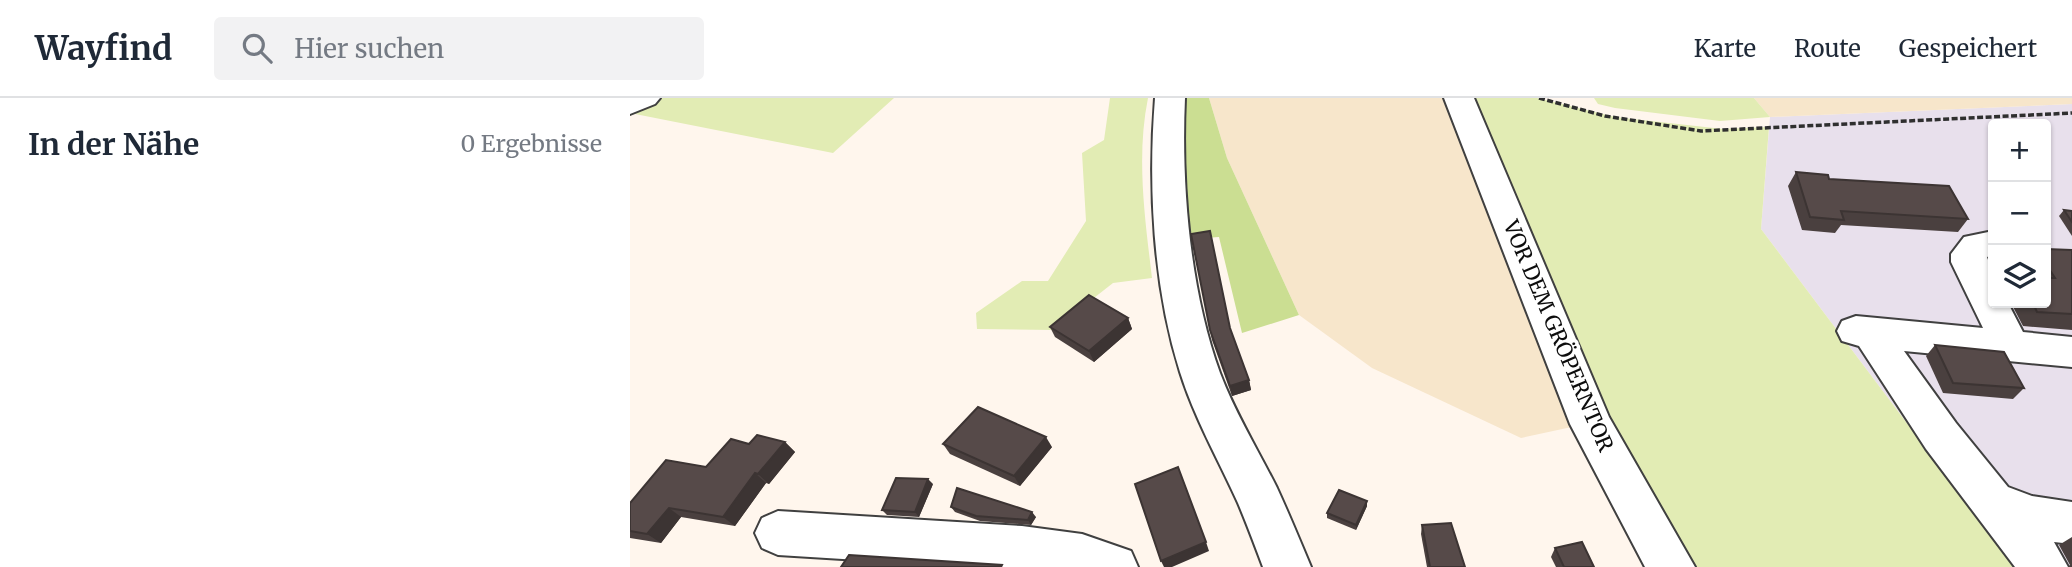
<!DOCTYPE html>
<html lang="de">
<head>
<meta charset="utf-8">
<style>
	:root { --surface:#fff; --page:#f2f2f3; --text:#1f2937; --muted:#747a83; --line:#e0e1e3 }
	body { margin:0; font-family:Merriweather,serif; background:var(--page); color:var(--text) }
	.controls { position:absolute; right:21px; top:21px; display:grid; overflow:hidden; border-radius:7px; box-shadow:0 2px 5px #0004 }
	.controls button { width:63px; height:63px; display:grid; place-items:center; padding:0; border:0; border-bottom:2px solid var(--line); background:var(--surface); color:var(--text); font:35px sans-serif }
	.list { margin:0; padding:0; list-style:none }
	h2 { display:flex; justify-content:space-between; align-items:center; height:91px; margin:0; padding:0 28px; font-size:30px }
	h2 small { font-size:23px; font-weight:400; color:var(--muted) }
	.icon { flex:none; width:38px; height:38px; fill:none; stroke:currentColor; stroke-width:2; stroke-linecap:round; stroke-linejoin:round }
	.map { position:relative; flex:none; width:1442px; height:469px; overflow:hidden }
	header { display:flex; align-items:center; gap:42px; box-sizing:border-box; height:98px; padding:0 35px; background:var(--surface); border-bottom:2px solid var(--line) }
	header strong { font-size:33px }
	nav { display:flex; gap:38px; margin-inline-start:auto; font-size:24px }
	.search { width:490px; height:63px; background:var(--page); display:flex; align-items:center; gap:18px; box-sizing:border-box; padding:0 24px; border-radius:7px; color:var(--muted); font-size:26px }
	main { display:flex }
	aside { flex:1; background:var(--surface) }
	.map>svg:first-child { display:block }
	.industrial { fill:#e8e0ec; fill-rule:evenodd }
	.farmland { fill:#f7e6cb }
	.green { fill:#e2ecb4 }
	.forest { fill:#cbde92 }
	.lines { fill:none; stroke-linecap:round; stroke-linejoin:round }
	.minor-casing { stroke:#404040; stroke-width:4 }
	.path { stroke:#2f2f2f; stroke-width:3.5; stroke-dasharray:6 2.5; stroke-linecap:butt }
	.minor { fill:#fff; fill-rule:evenodd }
	.wall { fill:#4a403f }
	.shaded-wall { fill:#3c3433 }
	.building { fill:#564a49; stroke:#3c3433; stroke-width:2 }
	.labels { text-anchor:middle; stroke-width:7; stroke-linejoin:round; paint-order:stroke }
	.street-label { font-size:21px; fill:#0d0d0d; stroke:#fff }
</style>
</head>
<body>
<header>
<strong>Wayfind</strong>
<div class="search"><svg class="icon" aria-label="search" viewBox="0 0 24 24"><circle cx="10" cy="10" r="6"/><path d="M15 15l6 6"/></svg>Hier suchen</div>
<nav><a>Karte</a><a>Route</a><a>Gespeichert</a></nav>
</header>
<main>
<aside>
<h2>In der Nähe<small>0 Ergebnisse</small></h2>
<ul class="list">
</ul>
</aside>
<div class="map">
<svg width="1442" height="469" viewBox="0 0 1442 469">
	<rect width="100%" height="100%" fill="#fff6ed"/>
	<path class="industrial" d="M1442 6V469H1385L1131 131 1140 19ZM1363 26H1416V205H1363Z"/>
	<g class="farmland">
		<polygon points="579,0 823,0 951,327 891,340 742,270 669,217 597,60"/>
		<polygon points="1124,0 1442,0 1442,6 1140,19"/>
	</g>
	<g class="green">
		<polygon points="28,0 264,0 203,55 0,15"/>
		<path d="M480 0H518C506 59 515 121 522 180L483 185 423 232 347 231 346 215 392 183H418L456 123 452 55 474 42Z"/>
		<polygon points="835,0 907,0 985,19 1093,31 1139,29 1131,131 1385,469 1050,469 967,324"/>
		<polygon points="964,0 1124,0 1140,19 1090,23 985,10 968,6"/>
	</g>
	<polygon class="forest" points="547,0 579,0 597,60 669,217 612,235 589,139 559,141"/>
	<g class="lines">
		<defs>
			<g id="minor">
				<polygon points="0,0 30,0 25,6 0,16"/>
				<path d="M525 0H555C551 87 560 193 590 275 605 315 628 352 647 390 659 416 670 443 681 469H633C625 448 617 426 608 405 588 361 564 319 550 274 523 188 518 88 525 0Z"/>
				<polygon points="814,0 844,0 979,319 1065,469 1015,469 940,326"/>
				<polygon points="1363,133 1363,157 1357,159 1363,176 1363,205 1378,205 1393,234 1442,239 1442,269 1274,253 1326,325 1378,389 1402,398 1442,404 1442,446 1424,444 1438,469 1385,469 1296,351 1229,248 1212,243 1207,233 1212,223 1226,218 1353,230 1321,164 1321,156 1334,139"/>
				<polygon points="148,413 392,428 452,436 501,453 508,469 342,469 148,457 132,450 125,435 132,420"/>
			</g>
		</defs>
		<use href="#minor" class="minor-casing"/>
		<polyline class="path" points="909,0 975,18 1071,33 1442,15"/>
		<use href="#minor" class="minor"/>
	</g>
	<g class="wall">
		<polygon points="1166,74 1199,81 1338,121 1328,134 1211,127 1205,135 1172,132 1158,88"/>
		<polygon points="1434,112 1442,113 1442,138 1429,118"/>
		<polygon points="561,136 619,282 621,292 602,298 582,242"/>
		<polygon points="1416,151 1442,152 1442,232 1393,228 1381,205 1416,205"/>
		<polygon points="498,220 502,231 464,264 425,239 420,229"/>
		<polygon points="1305,247 1394,290 1383,301 1313,295 1296,258"/>
		<polygon points="155,344 165,354 139,386 136,385 105,428 51,419 31,445 0,440 0,405 76,369 119,346"/>
		<polygon points="313,346 422,349 390,388 320,356"/>
		<polygon points="303,386 289,419 257,417 252,412"/>
		<polygon points="737,403 737,408 726,432 697,420 697,415"/>
		<polygon points="321,409 406,419 401,427 350,423 325,414"/>
		<polygon points="792,427 835,469 797,469 791,436"/>
		<polygon points="1442,439 1442,469 1438,469 1440,467 1429,447"/>
		<polygon points="925,450 964,469 926,469 921,459"/>
	</g>
	<g class="shaded-wall">
		<polygon points="498,220 502,231 464,264 459,253"/>
		<polygon points="619,282 621,292 602,298 600,288"/>
		<polygon points="416,339 422,349 390,388 384,378"/>
		<polygon points="155,344 165,354 139,386 128,376"/>
		<polygon points="125,375 136,385 105,428 93,419"/>
		<polygon points="298,381 303,386 289,419 285,414"/>
		<polygon points="737,403 737,408 726,432 726,427"/>
		<polygon points="39,410 51,419 31,445 17,436"/>
		<polygon points="402,414 406,419 401,427 398,422"/>
		<polygon points="576,444 579,453 542,469 534,469 531,463"/>
	</g>
	<g class="building">
		<polygon points="1166,74 1198,77 1199,81 1319,88 1338,121 1211,113 1214,122 1180,119"/>
		<polygon points="1434,112 1442,113 1442,124"/>
		<polygon points="580,133 600,230 619,282 600,288 580,232 561,136"/>
		<polygon points="1416,151 1442,152 1442,216 1407,214 1403,205 1416,205 1416,180 1425,180 1416,166"/>
		<polygon points="459,197 498,220 459,253 420,229"/>
		<polygon points="1305,247 1374,254 1394,290 1323,285"/>
		<polygon points="348,309 416,339 384,378 313,346"/>
		<polygon points="127,337 155,344 128,376 125,375 93,419 39,410 17,436 0,433 0,405 36,362 76,369 101,341 119,346"/>
		<polygon points="548,369 576,444 531,463 505,386"/>
		<polygon points="266,380 298,381 285,414 252,412"/>
		<polygon points="327,390 402,414 398,422 346,418 321,409"/>
		<polygon points="709,392 737,403 726,427 697,415"/>
		<polygon points="821,425 835,469 800,469 792,427"/>
		<polygon points="952,444 964,469 934,469 925,450"/>
		<polygon points="219,457 372,467 371,469 211,469"/>
	</g>
	<g class="labels">
		<g class="street-label">
			<text transform="translate(928 238) rotate(67)" y="7">VOR DEM GRÖPERNTOR</text>
		</g>
	</g>
</svg>
<div class="controls">
<button>+</button>
<button>−</button>
<button><svg class="icon" aria-label="layers" viewBox="0 0 24 24"><path d="M12 4l9 5-9 5-9-5zM3 14l9 5 9-5"/></svg></button>
</div>
</div>
</main>
</body>
</html>
